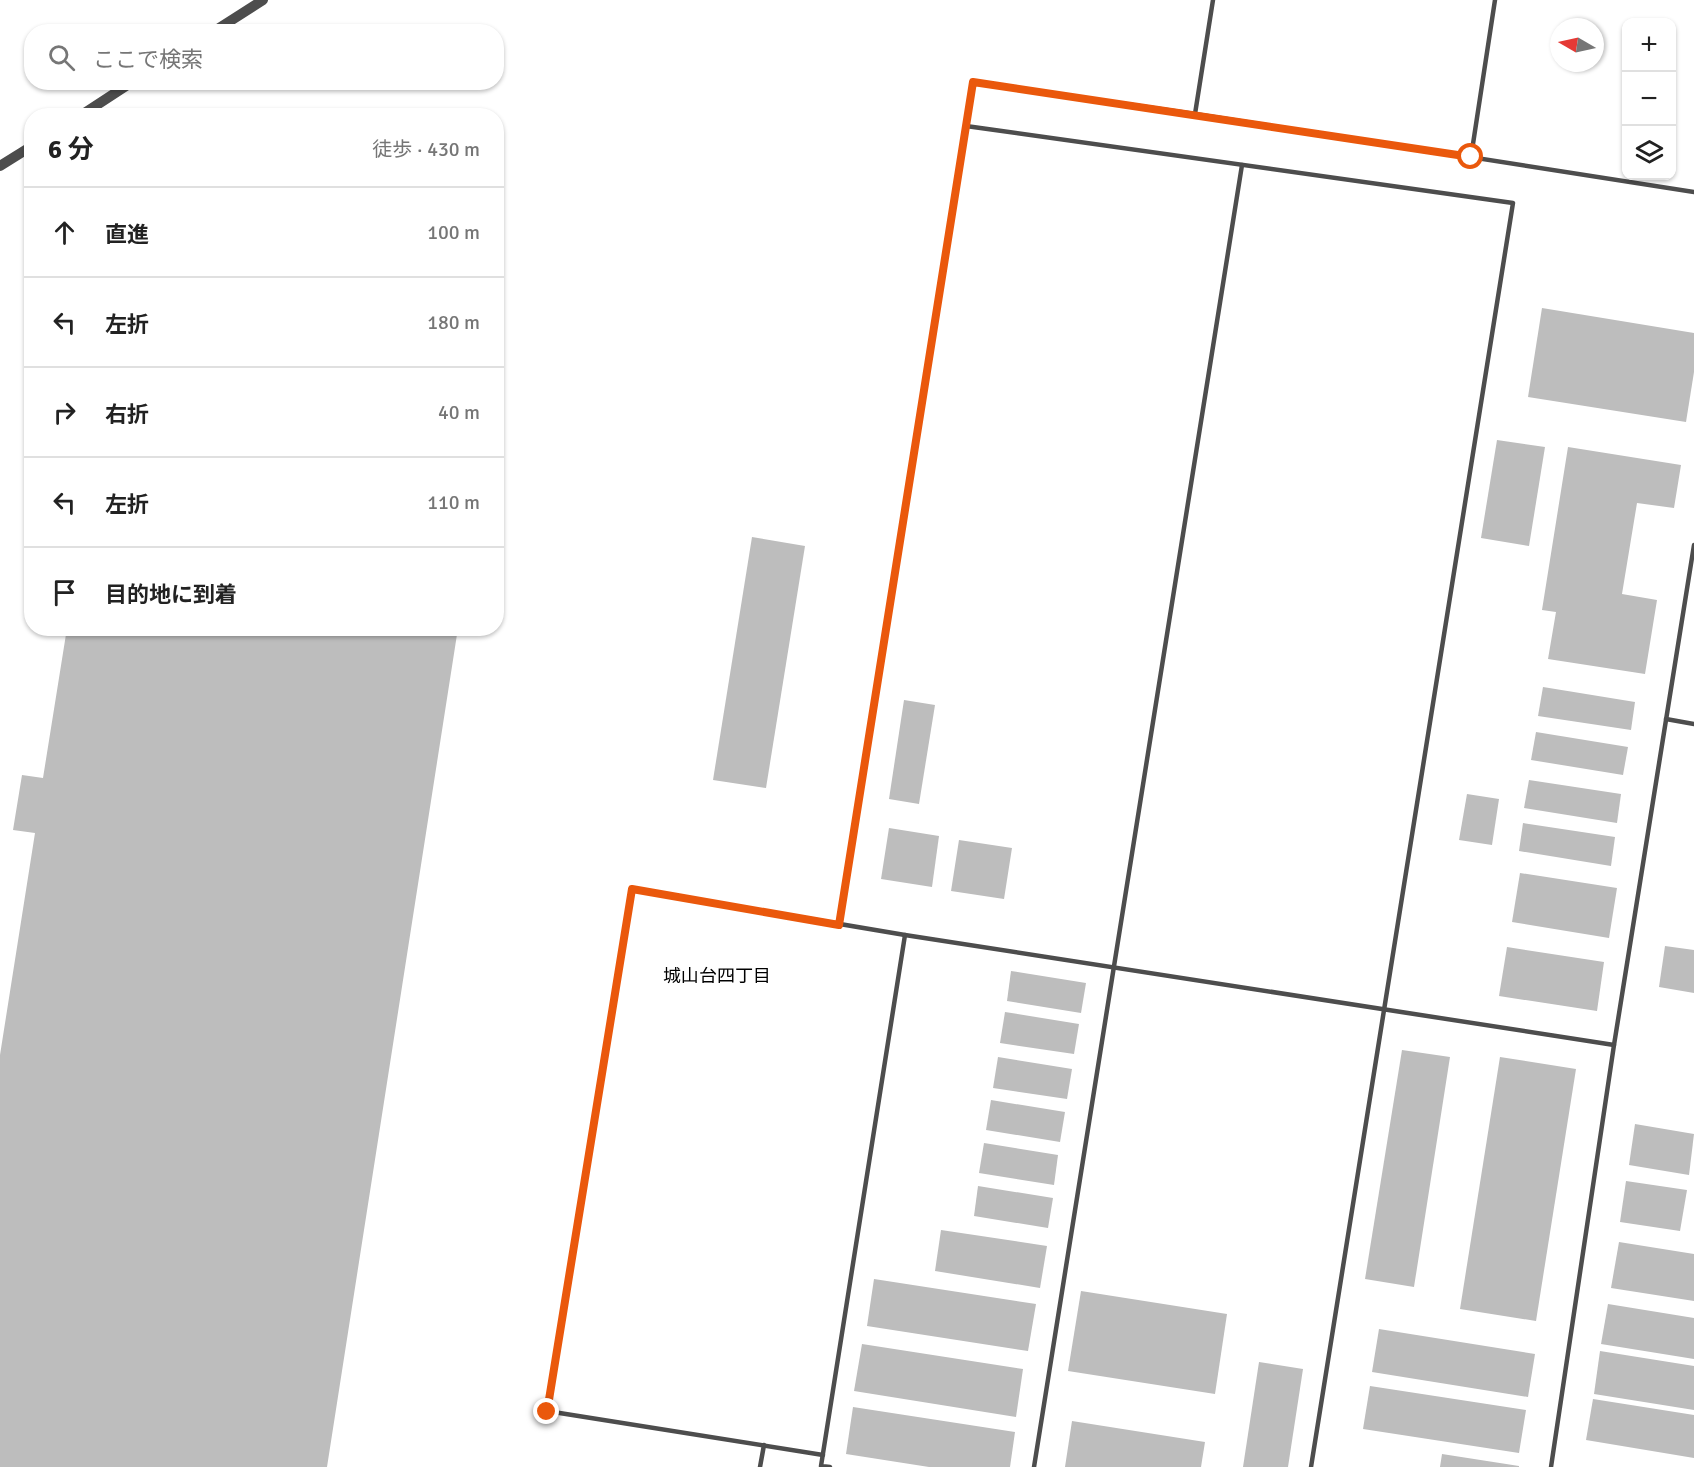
<!DOCTYPE html>
<html lang="ja">
<head>
<meta charset="utf-8">
<style>
	:root { --surface:#fff; --page:#f6f6f6; --text:#222; --muted:#767676; --line:#e0e0e0 }
	body { margin:0; font-family:Signika,"Noto Sans JP",sans-serif; background:var(--page); color:var(--text) }
	.controls { position:absolute; right:18px; top:18px; display:grid; overflow:hidden; border-radius:12px; box-shadow:0 2px 4px #0004 }
	.controls button { width:54px; height:54px; display:grid; place-items:center; padding:0; border:0; border-bottom:2px solid var(--line); background:var(--surface); color:var(--text); font:30px sans-serif }
	.compass { position:absolute; left:1550px; top:18px; width:54px; height:54px; border-radius:50%; background:var(--surface); box-shadow:0 2px 4px #0004; rotate:279deg }
	.stop { position:absolute; width:18px; height:18px; margin:-14px; border:4px solid #ea580c; border-radius:50%; background:#fff }
	.stop.end { background:#ea580c; border-color:#fff; box-shadow:0 2px 6px #0008 }
	.list { margin:0; padding:0; list-style:none }
	h2 { display:flex; justify-content:space-between; align-items:center; height:78px; margin:0; padding:0 24px; font-size:26px }
	h2 small { font-size:20px; font-weight:400; color:var(--muted) }
	.list li { display:grid; grid-template-columns:39px 1fr auto; gap:18px; align-items:center; box-sizing:border-box; height:90px; padding:0 24px; border-top:2px solid var(--line) }
	.list b { display:block; font-size:22px; white-space:nowrap }
	.list em { font-size:20px; font-style:normal; color:var(--muted) }
	.icon { flex:none; width:33px; height:33px; fill:none; stroke:currentColor; stroke-width:2; stroke-linecap:round; stroke-linejoin:round }
	.map { position:relative; flex:none; width:1694px; height:1467px; overflow:hidden }
	.search { position:absolute; background:var(--surface); box-shadow:0 2px 4px #0004; left:24px; top:24px; width:480px; height:66px; display:flex; align-items:center; gap:15px; box-sizing:border-box; padding:0 21px; border-radius:24px; color:var(--muted); font-size:22px }
	.panel { position:absolute; background:var(--surface); box-shadow:0 2px 4px #0004; left:24px; top:108px; width:480px; height:528px; border-radius:24px }
	.map>svg:first-child { display:block }
	.building { fill:#bdbdbd }
	.lines { fill:none; stroke-linecap:round; stroke-linejoin:round }
	.service { stroke:#4d4d4d; stroke-width:4.5 }
	.tertiary { stroke:#4d4d4d; stroke-width:10 }
	.route { stroke:#ea580c; stroke-width:8 }
	.labels { text-anchor:middle; stroke-width:4.5; stroke-linejoin:round; paint-order:stroke }
	.neighbourhood-label { font-size:18px; fill:#000; stroke:#fff }
</style>
</head>
<body>
<div class="map">
<svg width="1694" height="1467" viewBox="0 0 1694 1467">
	<rect width="100%" height="100%" fill="#fff"/>
	<g class="building">
		<polygon points="1542,308 1694,333 1694,372 1686,422 1528,397"/>
		<polygon points="1497,440 1545,447 1529,546 1481,538"/>
		<polygon points="1568,447 1681,465 1674,508 1637,503 1622,594 1657,600 1645,674 1548,659 1556,612 1542,610"/>
		<polygon points="752,537 805,546 766,788 713,780"/>
		<polygon points="67,628 458,628 327,1467 0,1467 0,1055 35,833 13,830 22,775 43,778"/>
		<polygon points="1543,687 1635,702 1631,730 1538,716"/>
		<polygon points="904,700 935,705 919,804 889,799"/>
		<polygon points="1536,732 1628,747 1623,775 1531,760"/>
		<polygon points="1529,780 1621,794 1617,823 1524,808"/>
		<polygon points="1467,794 1499,799 1492,845 1459,840"/>
		<polygon points="1523,823 1615,837 1611,866 1519,851"/>
		<polygon points="889,828 939,836 932,887 881,879"/>
		<polygon points="959,840 1012,848 1004,899 951,891"/>
		<polygon points="1520,873 1617,888 1609,938 1512,922"/>
		<polygon points="1665,946 1694,950 1694,993 1659,987"/>
		<polygon points="1507,947 1604,962 1597,1011 1499,996"/>
		<polygon points="1011,971 1086,983 1081,1013 1007,1001"/>
		<polygon points="1005,1012 1079,1024 1074,1054 1000,1043"/>
		<polygon points="1402,1050 1450,1057 1414,1287 1365,1279"/>
		<polygon points="998,1057 1072,1069 1067,1099 993,1088"/>
		<polygon points="1500,1057 1576,1069 1536,1321 1460,1309"/>
		<polygon points="991,1100 1065,1112 1060,1142 986,1130"/>
		<polygon points="1635,1124 1694,1134 1689,1175 1629,1165"/>
		<polygon points="984,1143 1058,1155 1054,1185 979,1173"/>
		<polygon points="1626,1181 1687,1190 1680,1231 1620,1222"/>
		<polygon points="978,1186 1053,1198 1048,1228 974,1216"/>
		<polygon points="941,1230 1047,1246 1040,1288 935,1271"/>
		<polygon points="1619,1242 1694,1254 1694,1301 1611,1288"/>
		<polygon points="874,1279 1036,1304 1028,1351 867,1326"/>
		<polygon points="1081,1291 1227,1314 1215,1394 1068,1371"/>
		<polygon points="1608,1304 1694,1318 1694,1359 1601,1344"/>
		<polygon points="1379,1329 1535,1354 1528,1397 1372,1372"/>
		<polygon points="862,1344 1023,1369 1016,1417 854,1391"/>
		<polygon points="1600,1351 1694,1366 1694,1410 1594,1394"/>
		<polygon points="1259,1362 1303,1369 1288,1467 1243,1467"/>
		<polygon points="1370,1386 1526,1410 1519,1453 1363,1429"/>
		<polygon points="1593,1399 1694,1415 1694,1458 1586,1440"/>
		<polygon points="853,1407 1015,1432 1010,1467 929,1467 846,1454"/>
		<polygon points="1072,1421 1205,1442 1201,1467 1065,1467"/>
		<polygon points="1442,1454 1519,1466 1519,1467 1440,1467"/>
	</g>
	<g class="lines">
		<g class="service">
			<polyline points="1195,114 1213,0"/>
			<polyline points="966,126 1513,203 1311,1467"/>
			<polyline points="1471,157 1495,0"/>
			<polyline points="1666,719 1694,724"/>
			<polyline points="839,925 973,82 1195,114 1694,192"/>
			<polyline points="823,1455 547,1411 632,889 905,935 1614,1045"/>
			<polyline points="760,1467 764,1445"/>
			<polyline points="830,1467 821,1466 905,935"/>
			<polyline points="1034,1467 1242,165"/>
			<polyline points="1551,1467 1614,1045 1694,545"/>
		</g>
		<g class="tertiary">
			<polyline points="213,32 263,0"/>
			<polyline points="80,116 132,82"/>
			<polyline points="0,166 32,146"/>
		</g>
	</g>
	<g class="lines">
		<polyline class="route" points="547,1412 632,889 839,925 973,82 1471,157"/>
	</g>
	<g class="labels">
		<g class="neighbourhood-label">
			<text x="717" y="982">城山台四丁目</text>
		</g>
	</g>
</svg>
<div class="controls">
<button>+</button>
<button>−</button>
<button><svg class="icon" aria-label="layers" viewBox="0 0 24 24"><path d="M12 4l9 5-9 5-9-5zM3 14l9 5 9-5"/></svg></button>
</div>
<svg class="compass" viewBox="-18 -18 36 36"><path d="M0-13l5 13h-10z" fill="#e53935"/><path d="M0 13l5-13h-10z" fill="#767676"/></svg>
<div class="stop" style="left:1471px;top:157px"></div>
<div class="stop end" style="left:547px;top:1412px"></div>
<div class="search"><svg class="icon" aria-label="search" viewBox="0 0 24 24"><circle cx="10" cy="10" r="6"/><path d="M15 15l6 6"/></svg>ここで検索</div>
<section class="panel">
<h2>6 分<small>徒歩 · 430 m</small></h2>
<ul class="list">
<li><svg class="icon" aria-label="ahead" viewBox="0 0 24 24"><path d="M12 20V5M6 11l6-6 6 6"/></svg><div><b>直進</b></div><em>100 m</em></li>
<li><svg class="icon" aria-label="left" viewBox="0 0 24 24"><path d="M17 20v-9H6M10 6l-5 5 5 5"/></svg><div><b>左折</b></div><em>180 m</em></li>
<li><svg class="icon" aria-label="right" viewBox="0 0 24 24"><path d="M7 20v-9h11M14 6l5 5-5 5"/></svg><div><b>右折</b></div><em>40 m</em></li>
<li><svg class="icon" aria-label="left" viewBox="0 0 24 24"><path d="M17 20v-9H6M10 6l-5 5 5 5"/></svg><div><b>左折</b></div><em>110 m</em></li>
<li><svg class="icon" aria-label="arrive" viewBox="0 0 24 24"><path d="M6 21V4h12l-3 4 3 4H6"/></svg><div><b>目的地に到着</b></div></li>
</ul>
</section>
</div>
</body>
</html>
